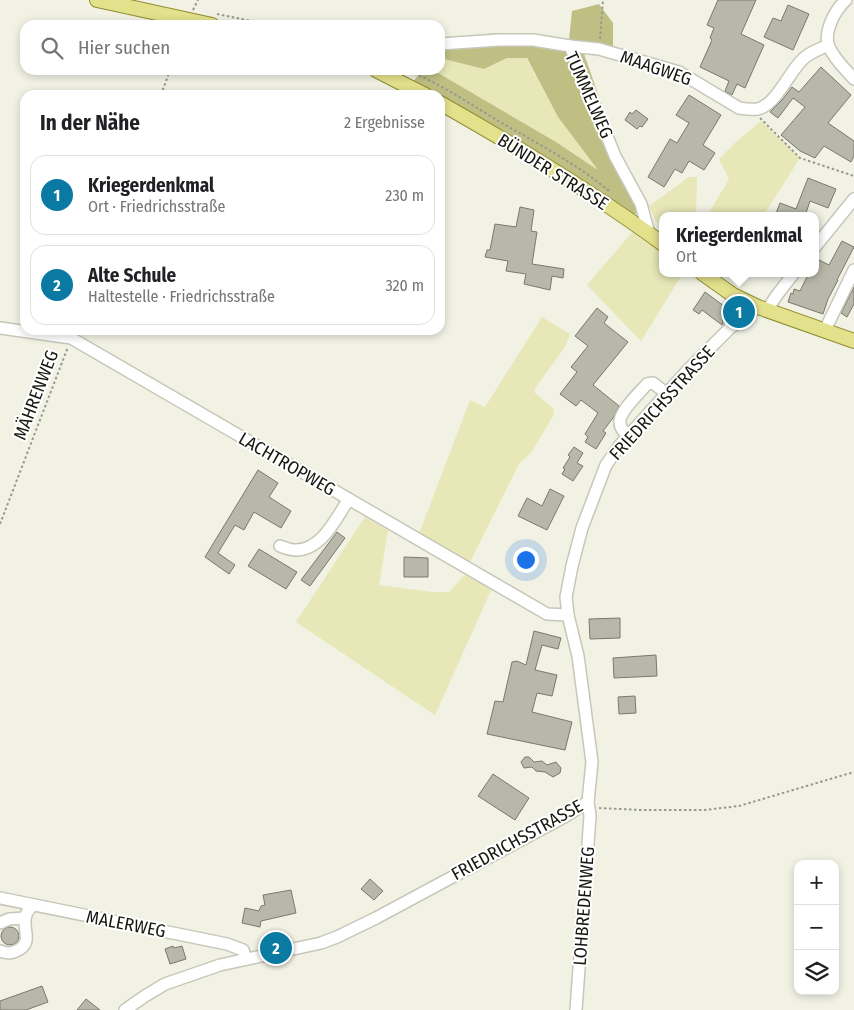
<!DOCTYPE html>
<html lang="de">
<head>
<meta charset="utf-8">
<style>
	:root { --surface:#fff; --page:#f2f2f2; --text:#202124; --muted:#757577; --line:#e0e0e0; --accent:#0a7aa3 }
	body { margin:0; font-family:"Fira Sans Condensed",sans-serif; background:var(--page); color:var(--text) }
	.controls { position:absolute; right:15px; bottom:15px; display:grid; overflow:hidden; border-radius:10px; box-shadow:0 2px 8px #0003 }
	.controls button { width:45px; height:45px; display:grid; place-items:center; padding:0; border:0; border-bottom:1px solid var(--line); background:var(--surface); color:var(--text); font:25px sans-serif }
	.you { position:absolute; left:525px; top:559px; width:18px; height:18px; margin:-12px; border:4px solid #fff; border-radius:50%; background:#1a73e8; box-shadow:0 0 0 8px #1a73e833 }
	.badge { display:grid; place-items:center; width:32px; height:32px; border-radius:50%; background:var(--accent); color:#fff; font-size:16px; font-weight:700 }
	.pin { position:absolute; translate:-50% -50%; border:2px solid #fff; box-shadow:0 1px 5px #0006 }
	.popup { position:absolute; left:659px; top:212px; width:160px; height:65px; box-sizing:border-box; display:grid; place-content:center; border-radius:10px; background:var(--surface); filter:drop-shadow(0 1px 4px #0005); font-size:16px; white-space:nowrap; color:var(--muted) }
	.popup b { font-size:19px; color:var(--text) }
	.popup::after { content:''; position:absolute; left:50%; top:100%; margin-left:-10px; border:10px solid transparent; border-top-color:var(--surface) }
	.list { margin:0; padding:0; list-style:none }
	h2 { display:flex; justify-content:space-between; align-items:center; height:65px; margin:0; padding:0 20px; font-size:21px }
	h2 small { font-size:16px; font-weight:400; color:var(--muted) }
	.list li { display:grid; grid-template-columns:32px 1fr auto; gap:15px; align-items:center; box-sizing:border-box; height:80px; margin:0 10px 10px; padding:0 10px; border:1px solid var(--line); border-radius:15px }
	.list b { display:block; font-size:19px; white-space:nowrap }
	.list p { margin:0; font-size:16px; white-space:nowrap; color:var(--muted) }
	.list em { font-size:16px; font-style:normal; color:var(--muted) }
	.icon { flex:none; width:28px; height:28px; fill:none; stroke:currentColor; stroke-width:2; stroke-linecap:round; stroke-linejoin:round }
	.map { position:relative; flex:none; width:854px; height:1010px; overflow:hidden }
	.search { position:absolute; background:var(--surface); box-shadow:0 2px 8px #0003; left:20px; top:20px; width:425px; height:55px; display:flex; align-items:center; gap:12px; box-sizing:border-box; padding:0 18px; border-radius:15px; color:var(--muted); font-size:19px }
	.panel { position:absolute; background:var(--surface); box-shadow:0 2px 8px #0003; left:20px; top:90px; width:425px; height:245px; border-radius:15px }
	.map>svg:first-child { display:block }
	.green { fill:#e7e7b8 }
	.forest { fill:#bfbf83 }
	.building { fill:#b8b8aa; stroke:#78786c }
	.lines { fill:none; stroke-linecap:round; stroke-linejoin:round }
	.minor-casing { stroke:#c7c7b9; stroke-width:14 }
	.major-casing { stroke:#908d30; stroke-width:16 }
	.path { stroke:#97988e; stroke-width:2; stroke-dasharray:2.5 2.5; stroke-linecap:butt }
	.minor { stroke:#fff; stroke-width:11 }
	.major { stroke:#e3e18c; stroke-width:14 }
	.labels { text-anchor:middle; stroke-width:4; stroke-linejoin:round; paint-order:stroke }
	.street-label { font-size:18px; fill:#171712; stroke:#fff }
</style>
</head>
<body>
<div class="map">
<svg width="854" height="1010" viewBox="0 0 854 1010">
	<rect width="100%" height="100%" fill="#f1f2e4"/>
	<g class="green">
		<polygon points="440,58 484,69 507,58 526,58 558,117 600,171 556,142 433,70 440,70"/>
		<polygon points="761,121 800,158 763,216 707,216 729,179 719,159 737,141"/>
		<polygon points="689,177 697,177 696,216 663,216 663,228 655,220 649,206"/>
		<polygon points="634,230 663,252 663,273 683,273 641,341 587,285"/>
		<polygon points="542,317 570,334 565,347 535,388 535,393 554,409 553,416 531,453 519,464 469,564 419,534 470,400 485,407"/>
		<polygon points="365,517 388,530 379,585 432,592 449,592 465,575 492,588 435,715 296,622"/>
	</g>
	<path class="forest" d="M599 4 613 23V51H583C602 104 618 159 649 206L632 216 440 95 413 82 422 70H433L556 142 598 170 558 117 527 58H507L484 69 440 58V39L496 33 569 40 572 11Z"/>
	<g class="building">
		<polygon points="718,0 756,0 741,34 764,45 745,88 737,84 732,95 725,91 729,81 700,67 712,40 710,38 714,28 707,25"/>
		<polygon points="788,5 809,14 793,50 764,37 773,18 781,21"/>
		<polygon points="821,67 851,95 828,123 854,141 854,156 851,162 824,146 815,158 800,151 781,135 805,107 793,98 778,118 770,112 783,99 792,87 799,92"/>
		<polygon points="689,95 721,115 703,145 715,153 704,170 689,161 682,173 675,169 664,187 648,177 670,139 677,143 689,123 676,115"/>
		<polygon points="636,110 648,119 642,127 640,126 637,129 625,120 630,112 632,114"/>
		<polygon points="808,178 836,189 828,208 810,201 806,213 812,216 775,216 780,203 796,209"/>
		<polygon points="520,207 534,210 531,231 537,232 532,264 564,269 563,278 552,276 550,290 524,284 526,274 506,271 508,261 485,257 487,250 490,250 495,224 516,227"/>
		<polygon points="842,241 854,247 837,280 838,280 828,299 823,314 788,302 791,293 793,294 794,289 800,291 809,273 815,273 815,268 819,260 829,265"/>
		<polygon points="854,287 854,304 847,317 841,313"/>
		<polygon points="705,292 724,306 724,311 721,315 724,317 722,325 702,310 699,314 693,310"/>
		<polygon points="597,308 608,317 604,323 628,342 593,385 619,406 613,418 603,431 606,433 596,449 585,442 588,437 585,434 598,413 581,400 576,406 560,394 577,372 571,367 588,346 575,336"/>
		<polygon points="574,447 583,453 577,463 583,466 573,481 562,474 565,469 563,468 570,457 568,455"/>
		<polygon points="258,470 278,483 269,497 291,511 281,528 254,512 244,530 235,525 218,553 235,565 229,574 205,557"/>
		<polygon points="550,489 564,496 547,530 518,516 527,498 542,506"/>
		<polygon points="337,532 345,538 310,586 301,580"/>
		<polygon points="259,549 297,572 286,589 248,566"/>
		<polygon points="404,557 428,558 428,577 404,577"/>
		<polygon points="620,618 620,638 590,639 589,619"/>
		<polygon points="534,631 561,638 558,649 542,645 535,670 557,675 552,696 537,693 532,712 572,722 565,750 487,734 495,701 503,702 512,662 517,661 526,665"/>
		<polygon points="656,655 657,676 614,678 613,658"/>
		<polygon points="635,696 636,713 619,714 618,697"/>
		<polygon points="525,757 529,757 534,762 542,761 547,765 556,762 561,768 560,773 553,777 545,772 536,771 532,767 524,768 521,762"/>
		<polygon points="493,774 529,798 515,820 478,796"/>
		<polygon points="370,879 383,891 374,900 361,889"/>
		<polygon points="291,890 296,913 261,921 260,927 242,923 245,908 259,911 261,906 265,905 263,895"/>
		<circle cx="10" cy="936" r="9"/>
		<polygon points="173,946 174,948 182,946 186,959 170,964 165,949"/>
		<polygon points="42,986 48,1002 26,1010 0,1010 0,1001"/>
		<polygon points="86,999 100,1010 77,1010"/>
	</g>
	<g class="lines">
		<defs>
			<g id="minor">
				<path d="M846 0C835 10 823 32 829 47 835 60 845 69 854 79"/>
				<polyline points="440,44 499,40 533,40 570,46 615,156 641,204 649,234"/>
				<path d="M570 46 599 49 679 72 739 108C745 109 751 110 758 109 777 104 790 70 804 58 811 52 820 49 828 45"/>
				<polyline points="815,247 854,199"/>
				<polyline points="767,310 777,295 794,273"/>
				<polyline points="0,328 71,338 547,614 568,615"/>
				<polyline points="730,328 733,295"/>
				<polyline points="825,330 854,270"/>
				<path d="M628 436C624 432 620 428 620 423 618 413 640 392 647 384L653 383 666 393"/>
				<path d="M280 546C285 548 291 550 296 550 322 550 336 518 349 499"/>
				<polyline points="0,898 227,944 243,950 246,959"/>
				<polyline points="0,923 9,919 25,918"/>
				<path d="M0 951C6 953 10 954 16 951 35 943 21 929 26 915 27 912 30 908 33 905"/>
				<polyline points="125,1010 145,996 165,984 220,965 321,943 337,937 376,918 564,817 588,802"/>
				<polyline points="576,1010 590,816 588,802 592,762 578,656 568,615 566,597 572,566 582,528 606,465 620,445 688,370 730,328 758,307"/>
			</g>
			<g id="major">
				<polyline points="97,0 212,25"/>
				<polyline points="376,70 425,95"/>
				<path d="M440 103C516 146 592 192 663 244"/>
				<polyline points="702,273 733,295 758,307 854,341"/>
			</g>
		</defs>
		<use href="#minor" class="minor-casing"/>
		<use href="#major" class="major-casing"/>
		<g class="path">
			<polyline points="193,10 198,0"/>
			<polyline points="217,14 271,25"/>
			<polyline points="600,39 603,0"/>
			<path d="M405 70C439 82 471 105 502 123 538 144 577 164 609 191"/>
			<polyline points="161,95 170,70"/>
			<polyline points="760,118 800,158 854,176"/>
			<polyline points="0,524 68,347"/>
			<polyline points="599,808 639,810 704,810 739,806 854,772"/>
		</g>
		<use href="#minor" class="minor"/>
		<use href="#major" class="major"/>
	</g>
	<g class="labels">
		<g class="street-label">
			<text transform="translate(656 68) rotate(19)" y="6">MAAGWEG</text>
			<text transform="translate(589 95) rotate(66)" y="6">TUMMELWEG</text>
			<text transform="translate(553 172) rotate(32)" y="6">BÜNDER STRASSE</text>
			<text transform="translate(36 395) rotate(-69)" y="6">MÄHRENWEG</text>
			<text transform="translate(662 403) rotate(-48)" y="6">FRIEDRICHSSTRASSE</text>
			<text transform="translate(287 464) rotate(30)" y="6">LACHTROPWEG</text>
			<text transform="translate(517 840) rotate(-29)" y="6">FRIEDRICHSSTRASSE</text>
			<text transform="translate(584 906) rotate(-86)" y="6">LOHBREDENWEG</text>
			<text transform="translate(126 924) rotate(11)" y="6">MALERWEG</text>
		</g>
	</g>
</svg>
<div class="controls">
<button>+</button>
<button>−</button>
<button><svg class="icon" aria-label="layers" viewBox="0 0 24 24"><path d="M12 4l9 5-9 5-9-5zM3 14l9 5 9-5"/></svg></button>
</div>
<div class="you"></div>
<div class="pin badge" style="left:739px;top:312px">1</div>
<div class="popup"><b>Kriegerdenkmal</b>Ort</div>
<div class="pin badge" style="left:276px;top:948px">2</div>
<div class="search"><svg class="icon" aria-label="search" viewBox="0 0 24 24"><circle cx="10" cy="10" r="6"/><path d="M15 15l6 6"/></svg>Hier suchen</div>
<section class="panel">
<h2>In der Nähe<small>2 Ergebnisse</small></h2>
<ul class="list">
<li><span class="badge">1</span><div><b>Kriegerdenkmal</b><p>Ort · Friedrichsstraße</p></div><em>230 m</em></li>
<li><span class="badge">2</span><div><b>Alte Schule</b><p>Haltestelle · Friedrichsstraße</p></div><em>320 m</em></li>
</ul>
</section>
</div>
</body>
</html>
